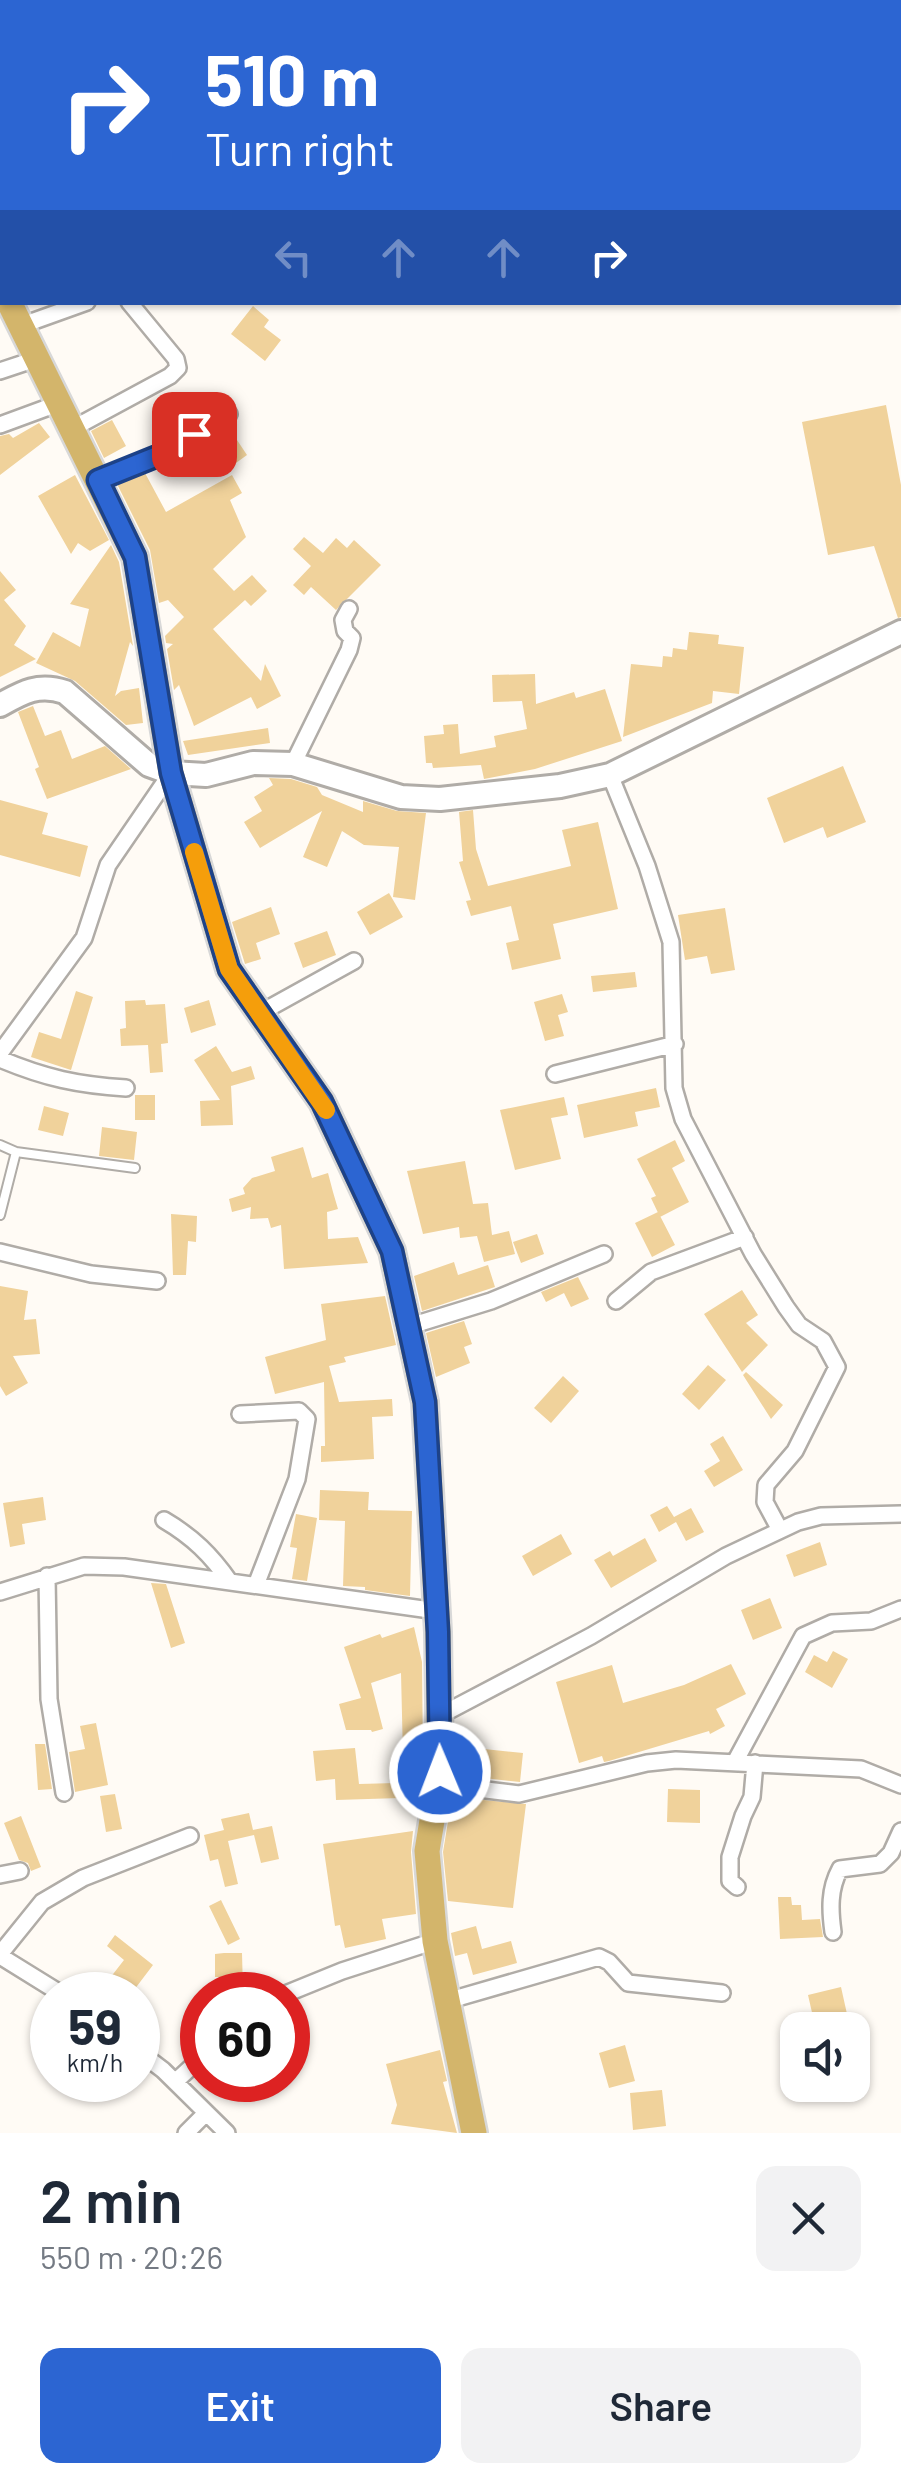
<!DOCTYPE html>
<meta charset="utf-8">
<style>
body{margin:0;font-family:Barlow,sans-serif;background:#f2f2f3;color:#1f2937;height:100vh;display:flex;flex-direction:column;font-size:38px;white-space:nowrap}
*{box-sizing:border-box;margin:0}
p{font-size:32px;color:#747a83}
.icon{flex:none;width:55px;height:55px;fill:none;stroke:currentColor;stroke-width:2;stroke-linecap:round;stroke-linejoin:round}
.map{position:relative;height:2133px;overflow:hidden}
.panel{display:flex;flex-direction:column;background:#fff;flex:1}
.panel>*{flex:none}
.guide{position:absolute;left:0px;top:0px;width:902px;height:305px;box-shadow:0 2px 8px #0004;background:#2c65d2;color:#fff;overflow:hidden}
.fabs{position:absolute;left:780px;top:2012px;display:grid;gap:20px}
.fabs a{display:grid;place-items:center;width:90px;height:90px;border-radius:20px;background:#fff;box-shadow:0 2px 8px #0004;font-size:50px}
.speed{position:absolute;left:30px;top:1972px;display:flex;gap:20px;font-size:50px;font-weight:700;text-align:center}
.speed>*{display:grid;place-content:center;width:130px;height:130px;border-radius:50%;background:#fff;box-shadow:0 2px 8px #0004;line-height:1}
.speed small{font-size:25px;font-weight:400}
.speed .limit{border:15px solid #d22;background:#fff;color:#111}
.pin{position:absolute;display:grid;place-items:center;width:85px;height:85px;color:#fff;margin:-42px;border-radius:20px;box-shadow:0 5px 15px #0006}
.me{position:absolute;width:110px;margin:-55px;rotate:359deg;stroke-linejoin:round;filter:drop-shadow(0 0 8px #0008)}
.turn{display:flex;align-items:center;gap:35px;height:210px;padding:0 40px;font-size:45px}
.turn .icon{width:130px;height:130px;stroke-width:2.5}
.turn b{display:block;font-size:70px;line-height:85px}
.lanes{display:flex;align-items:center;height:95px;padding:0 40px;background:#0003;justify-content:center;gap:50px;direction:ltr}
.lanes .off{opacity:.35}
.round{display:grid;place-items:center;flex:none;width:105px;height:105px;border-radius:20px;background:#f2f2f3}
.summary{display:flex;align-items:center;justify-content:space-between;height:170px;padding:0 40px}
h1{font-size:60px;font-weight:600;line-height:75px}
.action{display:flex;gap:20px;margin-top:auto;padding:20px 40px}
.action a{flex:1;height:115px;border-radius:20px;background:#2c65d2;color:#fff;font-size:40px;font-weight:600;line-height:115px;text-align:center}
.action a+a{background:#f2f2f3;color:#1f2937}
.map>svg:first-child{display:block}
</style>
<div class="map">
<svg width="901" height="2133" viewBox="0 0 901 2133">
<rect width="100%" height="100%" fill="#fffbf5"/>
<path fill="#f0d29b" d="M 253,306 L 269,320 L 264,327 L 281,340 L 265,361 L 231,334 Z
M 886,405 L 901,485 L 901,617 L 898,618 L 874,546 L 828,555 L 802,422 Z
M 112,420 L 126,446 L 104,458 L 91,431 Z
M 39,423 L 50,437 L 0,475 L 0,436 L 9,434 L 13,438 Z
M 233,434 L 247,455 L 229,468 L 215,447 Z
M 145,473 L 166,512 L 232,475 L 242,493 L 230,500 L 246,537 L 213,569 L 234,591 L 252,575 L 267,591 L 251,606 L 245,600 L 213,629 L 261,681 L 265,664 L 281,696 L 257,709 L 251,697 L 194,726 L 179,685 L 174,690 L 167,649 L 173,644 L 166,643 L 165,636 L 184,617 L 168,600 L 159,603 L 150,550 L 117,484 Z
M 75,475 L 109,540 L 90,551 L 78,543 L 71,554 L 38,496 Z
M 304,537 L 323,553 L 336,538 L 347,548 L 354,540 L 381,565 L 336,610 L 311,587 L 304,595 L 293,585 L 311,566 L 293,549 Z
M 111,545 L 119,562 L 133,646 L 130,642 L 115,696 L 121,691 L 139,688 L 143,723 L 126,725 L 75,681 L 36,663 L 53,632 L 80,647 L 89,609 L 70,604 Z
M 0,571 L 16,590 L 4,600 L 26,626 L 14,645 L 36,659 L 0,677 Z
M 689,632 L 719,635 L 718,644 L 744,647 L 739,694 L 713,691 L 712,703 L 623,737 L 631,664 L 662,667 L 663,656 L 672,657 L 673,648 L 687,650 Z
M 535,674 L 536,704 L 574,692 L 576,698 L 605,689 L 622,741 L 535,769 L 484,779 L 481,765 L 433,768 L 432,763 L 426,763 L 424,736 L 444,734 L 443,725 L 458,724 L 460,754 L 496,747 L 494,736 L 527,729 L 522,701 L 493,702 L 492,675 Z
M 33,706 L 45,736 L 61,730 L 72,759 L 105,746 L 131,769 L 47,799 L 35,769 L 39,767 L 18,712 Z
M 268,728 L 270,743 L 188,755 L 183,741 Z
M 843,766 L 866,822 L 827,838 L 823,827 L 784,843 L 767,798 Z
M 269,778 L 291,779 L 317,787 L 322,795 L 363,812 L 363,801 L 397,811 L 426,813 L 415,900 L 393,897 L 399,847 L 364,845 L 342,831 L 327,867 L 303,857 L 322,811 L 260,848 L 244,822 L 262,811 L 254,797 L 273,785 Z
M 0,800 L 48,813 L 42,834 L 88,846 L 80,877 L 0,855 Z
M 473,810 L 476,849 L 488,886 L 571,866 L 562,830 L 598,822 L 618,909 L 553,924 L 561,959 L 512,970 L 506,943 L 519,940 L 511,906 L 471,916 L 466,901 L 471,900 L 459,862 L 463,861 L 459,812 Z
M 389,893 L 403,917 L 370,935 L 357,912 Z
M 271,907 L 280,934 L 256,943 L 261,959 L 245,964 L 232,922 Z
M 725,908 L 735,970 L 711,974 L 707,956 L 685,960 L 678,915 Z
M 327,931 L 336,955 L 303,968 L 294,943 Z
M 635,972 L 637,987 L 593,992 L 591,976 Z
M 76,991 L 93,997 L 71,1070 L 31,1057 L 39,1032 L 61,1039 Z
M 562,994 L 568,1012 L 558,1015 L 564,1036 L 545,1041 L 534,1002 Z
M 145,1000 L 146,1005 L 165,1004 L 168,1043 L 161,1044 L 163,1072 L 150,1073 L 148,1045 L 121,1046 L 120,1029 L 126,1028 L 125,1001 Z
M 209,1000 L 216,1025 L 191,1033 L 184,1008 Z
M 216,1046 L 232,1072 L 251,1066 L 255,1079 L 231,1086 L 233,1125 L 201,1126 L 200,1101 L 220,1100 L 194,1060 Z
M 656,1088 L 660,1107 L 635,1112 L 638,1126 L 584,1138 L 577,1105 Z
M 135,1095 L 155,1095 L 155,1120 L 135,1120 Z
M 564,1097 L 568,1115 L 551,1118 L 561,1159 L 515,1170 L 500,1110 Z
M 44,1106 L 69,1113 L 63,1136 L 38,1130 Z
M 102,1127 L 137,1132 L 134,1160 L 99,1156 Z
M 675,1140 L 685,1161 L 672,1168 L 689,1202 L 660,1217 L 651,1198 L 656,1196 L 637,1159 Z
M 303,1147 L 312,1178 L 328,1173 L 333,1192 L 338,1209 L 327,1212 L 328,1239 L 358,1237 L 368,1263 L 284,1269 L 281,1225 L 271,1228 L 268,1218 L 250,1219 L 251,1207 L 232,1212 L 229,1199 L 245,1194 L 243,1188 L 252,1178 L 275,1171 L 271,1157 Z
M 465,1161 L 473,1204 L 488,1203 L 492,1235 L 509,1231 L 515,1254 L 484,1262 L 477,1236 L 460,1238 L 459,1227 L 423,1234 L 407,1171 Z
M 658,1212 L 675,1245 L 652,1257 L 635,1223 Z
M 171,1214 L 197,1216 L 196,1242 L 188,1241 L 186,1275 L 173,1275 Z
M 537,1234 L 544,1254 L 521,1263 L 513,1242 Z
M 454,1262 L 458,1275 L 488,1265 L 495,1287 L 422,1311 L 414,1276 Z
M 578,1277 L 589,1299 L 571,1307 L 564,1293 L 546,1302 L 541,1292 Z
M 0,1286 L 28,1291 L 24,1320 L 36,1319 L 40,1354 L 13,1356 L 28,1383 L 6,1396 L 0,1386 Z
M 742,1290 L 758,1315 L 746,1323 L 768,1345 L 742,1372 L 704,1314 Z
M 385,1296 L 396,1345 L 344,1357 L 346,1362 L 329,1366 L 339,1402 L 392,1399 L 393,1416 L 372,1417 L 374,1459 L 321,1462 L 321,1446 L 325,1446 L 324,1382 L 275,1394 L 265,1357 L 326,1340 L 321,1304 Z
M 464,1321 L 472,1344 L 464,1347 L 470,1363 L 436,1377 L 426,1333 Z
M 708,1365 L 726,1380 L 699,1410 L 682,1394 Z
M 746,1372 L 783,1405 L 771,1419 L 743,1375 Z
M 563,1376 L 579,1391 L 551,1423 L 534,1408 Z
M 723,1436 L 743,1470 L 714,1487 L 704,1471 L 720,1461 L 710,1444 Z
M 320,1490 L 369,1492 L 368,1510 L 412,1511 L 410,1596 L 365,1590 L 365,1587 L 343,1586 L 345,1521 L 319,1520 Z
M 43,1497 L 46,1520 L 22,1524 L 25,1544 L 10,1547 L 3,1503 Z
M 667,1506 L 674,1517 L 691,1508 L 704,1532 L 686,1541 L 676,1522 L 659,1532 L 650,1515 Z
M 296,1514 L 317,1518 L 307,1581 L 292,1579 L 297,1548 L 290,1547 Z
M 561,1534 L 572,1554 L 533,1576 L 522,1556 Z
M 645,1538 L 657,1561 L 611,1588 L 594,1560 L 610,1551 L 613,1556 Z
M 820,1542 L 827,1565 L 794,1577 L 786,1555 Z
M 151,1583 L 166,1584 L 185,1643 L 171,1648 Z
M 770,1598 L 782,1628 L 753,1640 L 741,1610 Z
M 414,1627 L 422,1662 L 423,1762 L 419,1762 L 419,1797 L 404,1798 L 401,1673 L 371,1683 L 383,1729 L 372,1732 L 371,1730 L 346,1730 L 339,1704 L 361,1698 L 344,1647 L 380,1634 L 382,1638 Z
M 833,1651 L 848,1659 L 832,1688 L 805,1672 L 814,1655 L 827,1662 Z
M 731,1664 L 746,1694 L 716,1709 L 725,1726 L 710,1734 L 709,1731 L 609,1761 L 604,1762 L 602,1756 L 579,1763 L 556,1682 L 612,1665 L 623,1703 L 684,1685 Z
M 96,1723 L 108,1785 L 75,1792 L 69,1752 L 85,1749 L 80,1726 Z
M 35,1744 L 45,1744 L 52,1789 L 38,1790 Z
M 456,1746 L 523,1753 L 520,1782 L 456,1775 Z
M 355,1748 L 359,1784 L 396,1783 L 400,1798 L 336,1800 L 335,1779 L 316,1781 L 313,1751 Z
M 668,1789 L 700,1790 L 700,1823 L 667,1822 Z
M 115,1794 L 122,1829 L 106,1832 L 100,1796 Z
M 452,1797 L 526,1804 L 513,1908 L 448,1901 L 443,1852 Z
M 249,1813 L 253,1830 L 272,1826 L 279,1859 L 261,1863 L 254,1835 L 228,1841 L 238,1884 L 225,1887 L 218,1859 L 210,1861 L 204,1835 L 224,1830 L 221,1819 Z
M 21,1816 L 41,1867 L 31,1871 L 28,1863 L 19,1860 L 4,1823 Z
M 413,1831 L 411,1852 L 416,1914 L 382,1919 L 386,1939 L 345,1948 L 340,1925 L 335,1926 L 323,1844 Z
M 778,1897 L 791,1897 L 792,1905 L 801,1905 L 802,1920 L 820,1919 L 823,1937 L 780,1939 Z
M 221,1900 L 240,1939 L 228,1945 L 209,1906 Z
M 476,1926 L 482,1949 L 511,1941 L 517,1963 L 473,1975 L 467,1953 L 455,1956 L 451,1933 Z
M 115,1935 L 153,1965 L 131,1994 L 110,1978 L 124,1960 L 107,1946 Z
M 224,1953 L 242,1953 L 243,1990 L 229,1991 L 229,1977 L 215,1977 L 215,1954 Z
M 841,1987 L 849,2023 L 816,2030 L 808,1995 Z
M 625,2045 L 635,2081 L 609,2088 L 599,2053 Z
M 440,2050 L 447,2081 L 443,2082 L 457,2133 L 391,2124 L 397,2105 L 386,2064 Z
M 662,2090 L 666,2126 L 633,2130 L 630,2093 Z"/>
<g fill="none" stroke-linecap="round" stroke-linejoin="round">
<g stroke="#b0aca7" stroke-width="12">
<path id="lane" d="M 0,1145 L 16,1152 L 135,1168
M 0,1215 L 16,1152"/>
</g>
<g stroke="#b0aca7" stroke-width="20">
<path id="street" d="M 165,2 L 166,0
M 900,133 L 901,131
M 0,168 L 2,167
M 900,201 L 901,202
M 20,326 L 87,302
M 0,371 L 36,359
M 0,425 L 57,404
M 70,430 L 170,376 L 178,368 L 176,359 L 129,302
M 98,480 L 160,455 L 229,414
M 293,764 L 349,650 L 352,638 L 345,631 L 343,620 L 349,609
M 610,775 L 647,866 L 671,942 L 674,1088 L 683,1119 L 753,1254 L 786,1307 L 799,1325 L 823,1341 L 837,1367 L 795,1451 L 766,1485 L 765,1502 L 780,1530
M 260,1013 L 354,961
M 0,1053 L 84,938 L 108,865 L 171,773
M 0,1059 C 45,1078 78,1085 126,1088
M 555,1074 L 675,1044
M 0,1252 L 91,1274 L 157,1281
M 616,1301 L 651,1272 L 745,1237
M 407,1327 L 491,1301 L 604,1254
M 240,1414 L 299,1411 L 307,1419 L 297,1479 L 256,1585
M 164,1520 C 193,1537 211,1555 230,1582
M 47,1576 L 49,1699 L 64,1793
M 0,1592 L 84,1566 L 124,1567 L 437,1611
M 439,1716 L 591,1636 L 726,1556 L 798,1522 L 821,1516 L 901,1514
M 735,1762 L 803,1636 L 832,1623 L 871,1621 L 901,1609
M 437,1784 L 519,1794 L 647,1763 L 676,1760 L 861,1769 L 901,1785
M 0,1875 L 20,1871
M 737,1887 L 730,1881 L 730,1857 L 743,1816 L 752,1797 L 755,1763
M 833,1932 C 830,1910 829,1889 840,1869 L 880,1864 L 891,1853 L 901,1831
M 0,1954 L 42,1902 L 83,1878 L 190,1836
M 0,1956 L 63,1995
M 283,1995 L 342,1971 L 435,1941
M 447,2001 L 599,1957 L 609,1962 L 628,1983 L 722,1993
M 138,2051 L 163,2070 L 227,2133
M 175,2082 L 202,2057
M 186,2133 L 206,2113"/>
</g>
<g stroke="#b0aca7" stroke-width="28">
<path id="secondary" d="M 0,705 C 23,692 39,683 65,692 L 149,765 L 171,773 L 206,775 L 253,763 L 293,764 L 401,797 L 440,799 L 560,786 L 610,775 L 901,632"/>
</g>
<g stroke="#d8d8d8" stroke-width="30">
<path id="primary" d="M 9,302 L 135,557 L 171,773 L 229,969 L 322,1102 L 392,1251 L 425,1402 L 438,1632 L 440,1772 L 427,1851 L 435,1941 L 474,2133"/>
</g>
<use href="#lane" stroke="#fff" stroke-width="8"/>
<use href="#street" stroke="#fff" stroke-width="15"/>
<use href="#secondary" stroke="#fff" stroke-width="22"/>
<use href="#primary" stroke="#d3b56b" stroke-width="25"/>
</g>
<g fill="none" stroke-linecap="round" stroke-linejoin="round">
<g stroke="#1d4288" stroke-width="25">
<path id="route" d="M 194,434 L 160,455 L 98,480 L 135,557 L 171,773 L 229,969 L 322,1102 L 392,1251 L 425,1402 L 438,1632 L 440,1772"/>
</g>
<use href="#route" stroke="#2c65d2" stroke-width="18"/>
<path stroke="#f59e0b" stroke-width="18" d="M 194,852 L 229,969 L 326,1110"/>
</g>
</svg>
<div class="fabs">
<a><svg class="icon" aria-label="sound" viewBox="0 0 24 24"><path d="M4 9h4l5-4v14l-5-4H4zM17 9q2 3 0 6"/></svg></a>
</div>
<div class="speed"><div>59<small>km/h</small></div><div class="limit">60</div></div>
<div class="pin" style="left:194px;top:434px;background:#d93025"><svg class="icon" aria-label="arrive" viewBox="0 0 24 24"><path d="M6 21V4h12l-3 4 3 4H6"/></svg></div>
<svg class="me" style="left:440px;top:1772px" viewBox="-20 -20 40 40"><circle r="17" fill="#2c65d2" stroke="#fff" stroke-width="3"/><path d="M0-11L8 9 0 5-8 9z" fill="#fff"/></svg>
<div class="guide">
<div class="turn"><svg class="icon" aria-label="right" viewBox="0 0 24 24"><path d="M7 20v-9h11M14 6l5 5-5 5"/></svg><div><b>510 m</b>Turn right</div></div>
<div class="lanes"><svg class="icon off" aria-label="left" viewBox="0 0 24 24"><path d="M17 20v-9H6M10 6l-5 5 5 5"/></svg><svg class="icon off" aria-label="ahead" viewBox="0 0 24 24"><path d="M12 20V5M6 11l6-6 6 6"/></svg><svg class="icon off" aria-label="ahead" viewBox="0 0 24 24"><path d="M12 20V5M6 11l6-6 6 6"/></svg><svg class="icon" aria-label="right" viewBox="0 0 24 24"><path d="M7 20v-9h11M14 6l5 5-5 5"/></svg></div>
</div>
</div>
<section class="panel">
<div class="summary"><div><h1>2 min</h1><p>550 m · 20:26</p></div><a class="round"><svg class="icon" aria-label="close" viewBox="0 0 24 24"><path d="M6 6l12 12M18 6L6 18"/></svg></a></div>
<div class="action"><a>Exit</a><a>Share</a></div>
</section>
